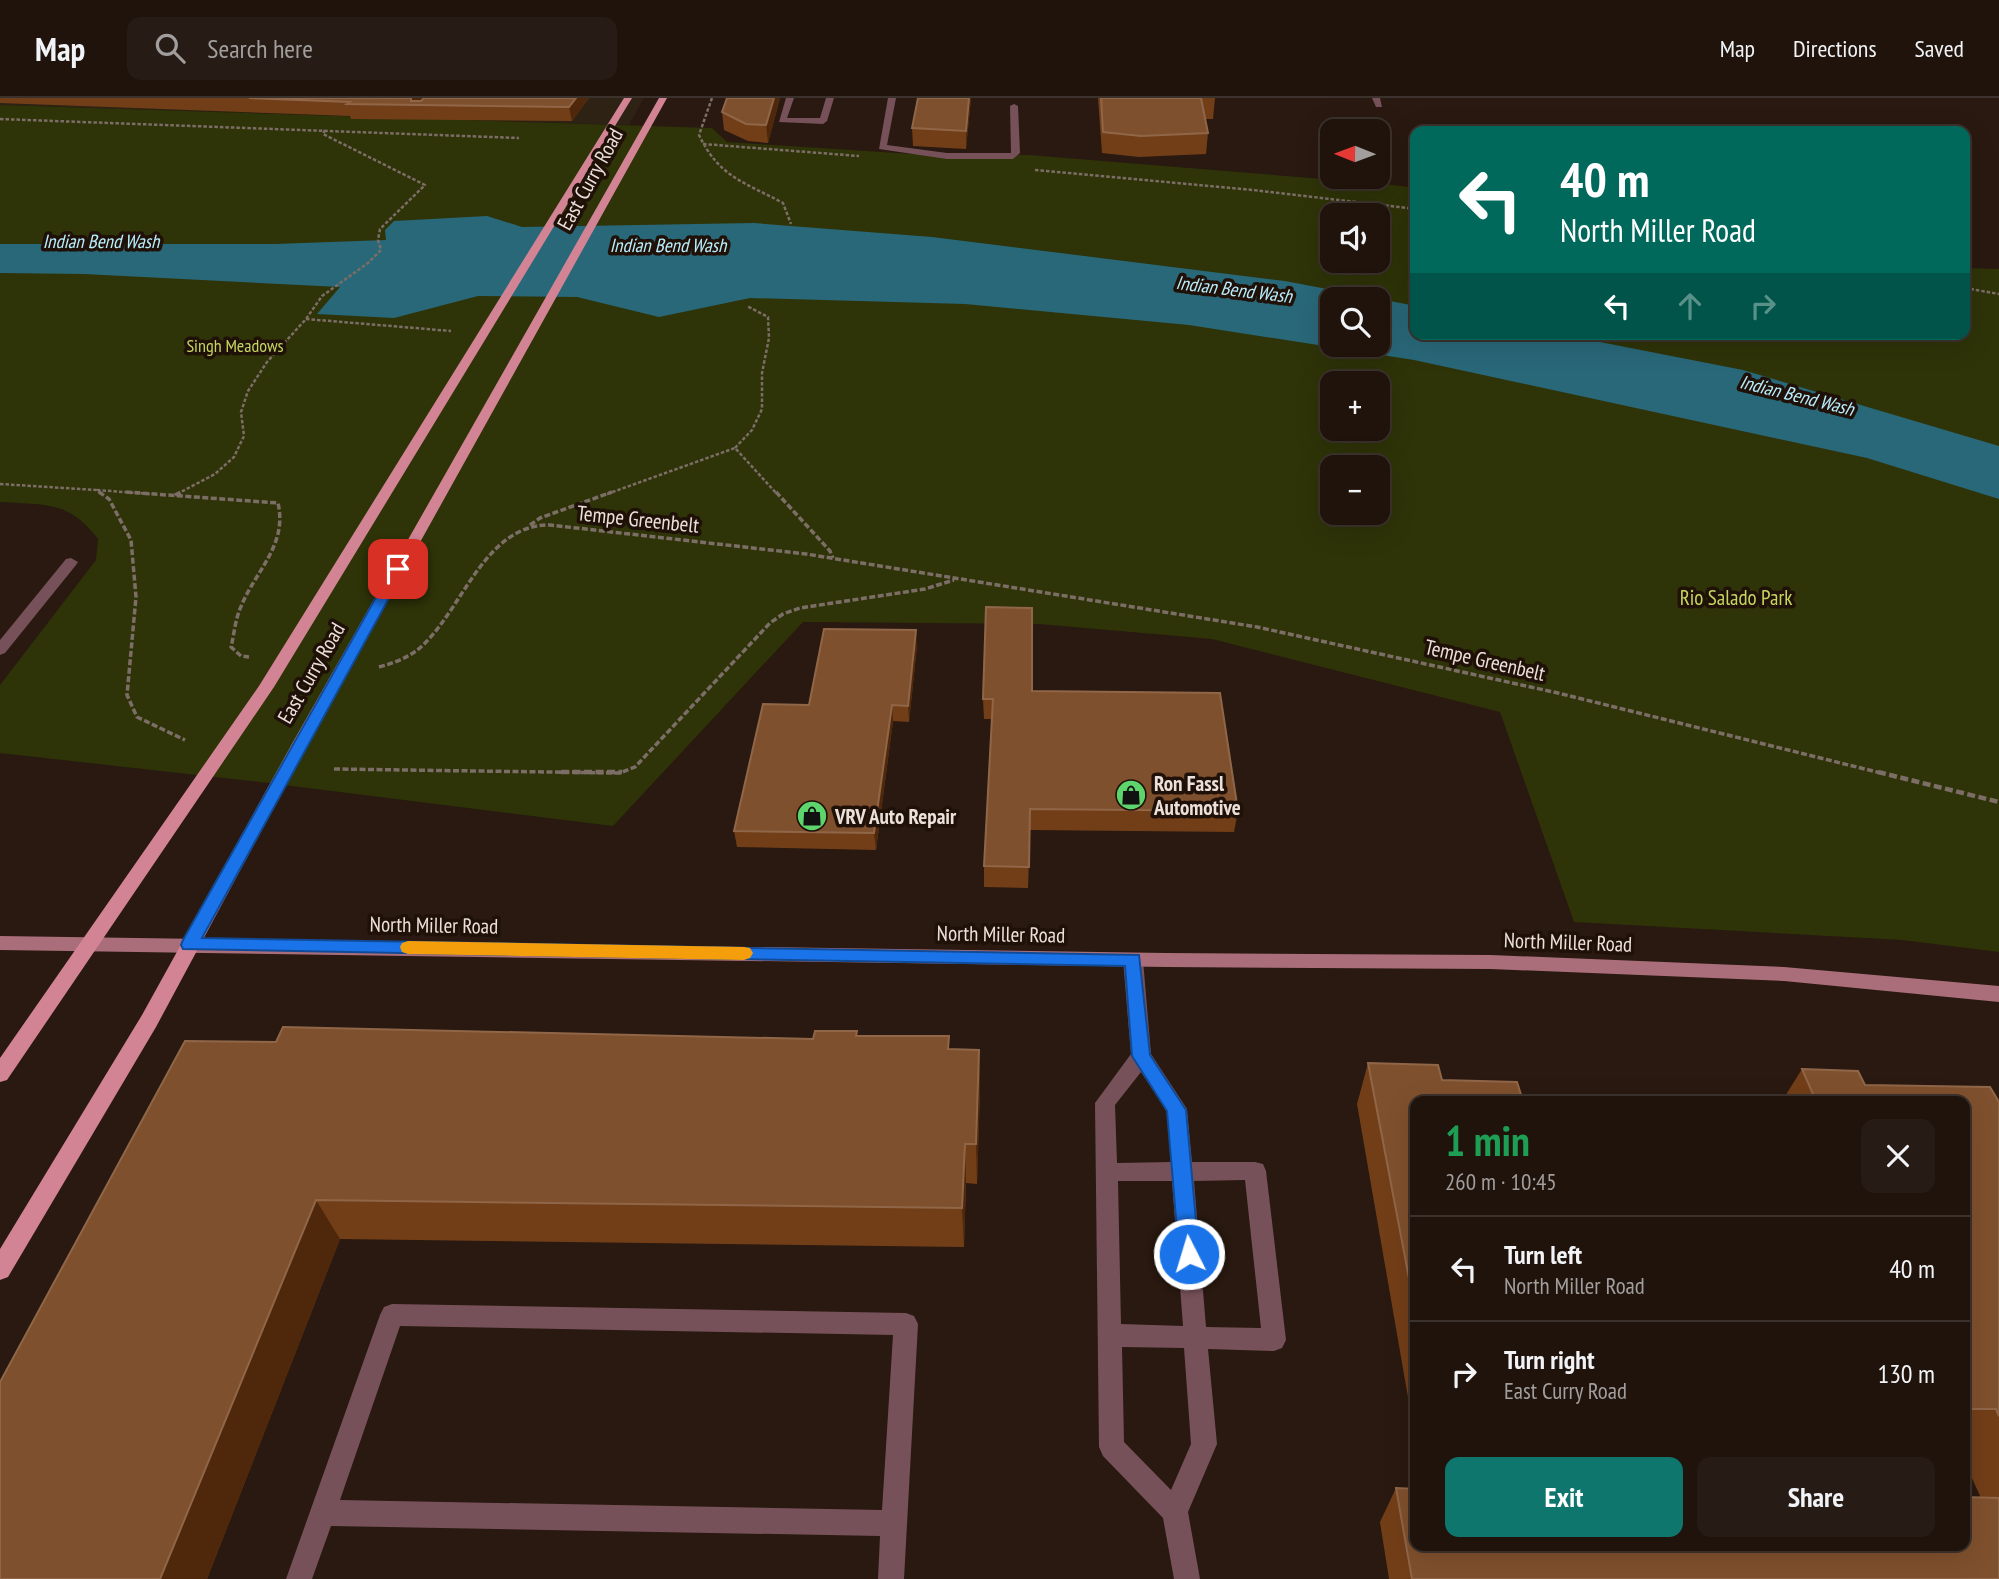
<!DOCTYPE html>
<meta charset="utf-8">
<style>
body{margin:0;font-family:"PT Sans Narrow",sans-serif;background:#271c15;color:#f1f3f6;height:100vh;display:flex;flex-direction:column;font-size:26px;white-space:nowrap}
*{box-sizing:border-box;margin:0}
p{font-size:23px;color:#a19e9d}
.icon{flex:none;width:38px;height:38px;fill:none;stroke:currentColor;stroke-width:2;stroke-linecap:round;stroke-linejoin:round}
.map{position:relative;flex:1;overflow:hidden}
.details{position:absolute;left:1410px;top:998px;width:560px;height:455px;display:flex;flex-direction:column;background:#1f130c;border-radius:14px;box-shadow:0 7px 28px #0002,0 0 0 2px #3c322d}
.details>*{flex:none}
.guide{position:absolute;left:1410px;top:28px;width:560px;height:214px;border-radius:14px;box-shadow:0 7px 28px #0002,0 0 0 2px #3c322d;background:#00695c;color:#fff;overflow:hidden}
.needle{width:46px;rotate:271deg}
.tools{position:absolute;left:1320px;top:21px;display:grid;gap:14px}
.tools a{display:grid;place-items:center;width:70px;height:70px;border-radius:14px;background:#1f130c;box-shadow:0 7px 28px #0002,0 0 0 2px #3c322d;font-size:35px}
.pin{position:absolute;display:grid;place-items:center;width:60px;height:60px;color:#fff;margin:-30px;border-radius:14px;box-shadow:0 4px 10px #0006}
.me{position:absolute;width:77px;margin:-38px;rotate:355deg;stroke-linejoin:round;filter:drop-shadow(0 0 5px #0008)}
.turn{display:flex;align-items:center;gap:24px;height:147px;padding:0 35px;font-size:32px}
.turn .icon{width:91px;height:91px;stroke-width:2.5}
.turn b{display:block;font-size:49px;line-height:60px}
.lanes{display:flex;align-items:center;height:66px;padding:0 35px;background:#0003;justify-content:center;gap:35px;direction:ltr}
.lanes .off{opacity:.35}
.round{display:grid;place-items:center;flex:none;width:74px;height:74px;border-radius:14px;background:#271c15}
.overview{display:flex;align-items:center;justify-content:space-between;height:119px;padding:0 35px}
h1{font-size:42px;font-weight:600;line-height:52px;color:#1e9e55}
.primary-button{display:flex;gap:14px;margin-top:auto;padding:14px 35px}
.primary-button a{flex:1;height:80px;border-radius:14px;background:#0f766e;color:#fff;font-size:28px;font-weight:600;line-height:80px;text-align:center}
.primary-button a+a{background:#271c15;color:#f1f3f6}
ul{padding:0;list-style:none}
li{display:flex;align-items:center;gap:21px;height:105px;padding:0 35px;border-top:2px solid #3c322d}
li div{flex:1}
li b{display:block;font-size:26px}
li em{font-style:normal}
header{display:flex;align-items:center;gap:42px;box-sizing:border-box;height:98px;padding:0 35px;background:#1f130c;border-bottom:2px solid #3c322d}
header strong{font-size:33px}
nav{display:flex;gap:38px;margin-inline-start:auto;font-size:24px}
.search{width:490px;height:63px;background:#271c15;display:flex;align-items:center;gap:18px;box-sizing:border-box;padding:0 24px;border-radius:14px;color:#a19e9d;font-size:26px}
.map>svg:first-child{display:block}
</style>
<header>
<strong>Map</strong>
<div class="search"><svg class="icon" aria-label="search" viewBox="0 0 24 24"><circle cx="10" cy="10" r="6"/><path d="M15 15l6 6"/></svg>Search here</div>
<nav><a>Map</a><a>Directions</a><a>Saved</a></nav>
</header>
<div class="map">
<svg width="1999" height="1481" viewBox="0 0 1999 1481">
<rect width="100%" height="100%" fill="#291910"/>
<path fill="#2e2214" d="M 0,0 L 644,0 L 629,27 L 0,7 Z"/>
<path fill="#2e3308" fill-rule="evenodd" d="M 0,7 L 712,30 L 727,44 L 912,56 L 1029,57 L 1385,86 L 1416,90 L 1416,236 L 1965,236 L 1965,170 L 1999,171 L 1999,854 L 1902,842 L 1574,824 L 1500,614 L 1212,541 L 1039,526 L 803,524 L 613,728 L 251,683 L 0,655 L 0,587 L 96,462 L 98,441 C 69,402 44,407 0,404 ZM 1332,117 L 1377,117 L 1377,163 L 1332,163 ZM 1332,201 L 1377,201 L 1377,247 L 1332,247 ZM 1332,285 L 1377,285 L 1377,331 L 1332,331 ZM 1332,369 L 1377,369 L 1377,415 L 1332,415 Z"/>
<path fill="#296879" fill-rule="evenodd" d="M 487,118 L 522,129 L 754,125 L 932,139 L 1285,183 L 1416,208 L 1416,236 L 1559,236 L 1743,272 L 1999,348 L 1999,401 L 1867,360 L 1414,262 L 1189,227 L 965,206 L 750,200 L 659,219 L 577,199 L 478,198 L 394,220 L 317,216 L 340,189 L 84,176 L 0,175 L 0,146 L 275,146 L 386,142 L 385,132 L 394,123 ZM 1332,201 L 1377,201 L 1377,247 L 1332,247 Z"/>
<g fill="none" stroke-linecap="round" stroke-linejoin="round">
<path stroke="#7c6e66" stroke-width="2.5" stroke-dasharray="3.5 2" stroke-linecap="butt" d="M 712,0 L 699,37 C 719,79 744,84 783,105 L 791,126
M 0,21 L 519,40
M 703,46 L 859,58
M 1035,72 L 1253,92 L 1416,111
M 1965,190 L 1999,196
M 306,221 L 451,233
M 735,350 L 752,332 L 762,311 L 762,275 L 769,240 L 768,219 L 747,208
M 0,386 L 96,392 L 102,396
M 97,392 L 150,396
M 177,396 L 215,376 L 234,359 L 244,338 L 241,314 L 248,293 L 267,264 L 306,221 L 322,198 L 368,165 L 381,152 L 378,142 L 380,131 L 425,87 L 323,36 L 325,32
M 607,396 L 735,350 L 777,396"/>
<path stroke="#7c6e66" stroke-width="3.5" stroke-dasharray="6 2.5" stroke-linecap="butt" d="M 99,394 L 109,401 L 131,442 L 136,499 L 127,597 L 137,619 L 185,642
M 126,394 L 278,405 C 288,448 254,474 240,511 C 235,523 234,537 231,549 L 241,558 L 249,559
M 776,394 L 830,453 L 833,460
M 175,397 L 181,394
M 530,427 L 540,420 L 612,394
M 379,569 C 397,564 413,558 426,544 C 464,506 487,426 550,427 L 806,456 L 1257,529 L 1558,595 L 1885,676
M 334,671 L 620,675 L 635,669 L 770,525 L 783,516 L 800,510 L 925,491 L 954,482"/>
<path stroke="#7c6e66" stroke-width="4.5" stroke-dasharray="8 3.5" stroke-linecap="butt" d="M 561,674 L 622,674
M 1878,674 L 1999,704"/>
<path fill="#775159" fill-rule="evenodd" d="M 786,0 L 794,0 L 787,20 L 820,20 L 826,0 L 834,0 L 827,23 L 823,26 L 779,24 Z
M 888,0 L 896,0 L 887,47 L 947,55 L 1011,55 L 1010,8 L 1014,6 L 1018,8 L 1020,55 L 1013,61 L 947,61 L 879,51 Z
M 1372,0 L 1380,0 L 1382,9 L 1376,9 Z
M 1133,855 L 1140,857 L 1143,862 L 1151,956 L 1187,1011 L 1192,1064 L 1255,1064 L 1263,1066 L 1266,1073 L 1286,1242 L 1282,1250 L 1274,1253 L 1208,1251 L 1217,1346 L 1188,1414 L 1200,1481 L 1174,1481 L 1163,1420 L 1103,1358 L 1099,1349 L 1095,1005 L 1131,956 L 1123,862 L 1126,857 ZM 1141,974 L 1167,1013 L 1171,1064 L 1117,1065 L 1115,1007 ZM 1245,1082 L 1261,1230 L 1206,1229 L 1194,1083 ZM 1118,1083 L 1172,1083 L 1183,1228 L 1121,1226 ZM 1122,1249 L 1184,1250 L 1191,1346 L 1171,1392 L 1124,1344 Z
M 392,1206 L 906,1215 L 914,1218 L 918,1226 L 904,1481 L 878,1481 L 880,1438 L 331,1428 L 312,1481 L 286,1481 L 380,1217 L 384,1209 ZM 400,1228 L 893,1237 L 882,1412 L 340,1402 Z"/>
<path fill="#775159" fill-rule="evenodd" d="M 71,460 L 78,464 L 76,467 L 5,555 L 0,557 L 0,542 L 66,461 Z"/>
<path fill="#aa6e7b" fill-rule="evenodd" d="M 0,838 L 1166,855 L 1491,857 L 1784,869 L 1999,888 L 1999,904 L 1784,883 L 1491,871 L 1166,869 L 0,852 Z"/>
<path fill="#d28495" fill-rule="evenodd" d="M 624,0 L 632,0 L 274,589 L 7,982 L 0,984 L 0,960 L 259,588 Z
M 659,0 L 667,0 L 309,644 L 156,929 L 8,1179 L 0,1182 L 0,1151 L 142,917 L 293,644 Z"/>
</g>
<path fill="#723e18" d="M 0,0 L 589,0 L 572,23 L 351,21 L 350,18 L 0,5 Z
M 780,0 L 768,45 L 748,43 L 724,32 L 722,14 Z
M 918,0 L 971,0 L 966,51 L 913,48 L 912,30 Z
M 1098,0 L 1215,0 L 1213,21 L 1205,21 L 1208,35 L 1206,56 L 1139,59 L 1102,55 Z
M 917,548 L 909,624 L 893,623 L 876,752 L 737,749 L 734,733 L 809,607 Z
M 1032,593 L 1238,713 L 1234,734 L 1030,732 L 1028,790 L 984,789 L 984,768 L 992,621 L 984,621 L 983,601 Z
M 857,933 L 857,938 L 949,951 L 979,952 L 980,992 L 977,1086 L 966,1085 L 964,1149 L 340,1141 L 207,1481 L 0,1481 L 276,944 L 813,941 Z
M 1368,965 L 1442,982 L 1416,1003 L 1416,1326 L 1412,1305 L 1409,1305 L 1357,1006 Z
M 1802,971 L 1865,987 L 1999,1004 L 1999,1481 L 1389,1481 L 1380,1424 L 1396,1390 L 1416,1447 L 1981,1400 L 1965,1365 L 1965,1003 L 1782,1003 Z"/>
<path fill="#4f280c" d="M 411,0 L 426,0 L 419,7 L 412,7 Z
M 576,0 L 589,0 L 572,23 L 569,9 Z
M 774,0 L 780,0 L 768,45 L 766,27 Z
M 969,0 L 971,0 L 966,51 L 966,33 Z
M 916,532 L 917,548 L 909,624 L 908,608 Z
M 892,607 L 893,623 L 876,752 L 874,735 Z
M 979,952 L 980,992 L 977,1086 L 976,1046 Z
M 965,1046 L 966,1085 L 964,1149 L 962,1110 Z
M 316,1102 L 340,1141 L 207,1481 L 160,1481 Z"/>
<path fill="#7f502d" stroke="#906648" stroke-width="2" d="M 249,0 L 411,0 L 411,3 L 421,3 L 424,0 L 576,0 L 569,9 L 347,6 L 350,4 Z
M 727,0 L 774,0 L 766,27 L 746,26 L 722,14 Z
M 918,0 L 969,0 L 966,33 L 912,30 Z
M 1101,0 L 1201,0 L 1208,35 L 1141,38 L 1103,34 Z
M 986,509 L 1032,510 L 1032,593 L 1220,595 L 1238,713 L 1030,711 L 1029,769 L 984,768 L 993,601 L 983,601 Z
M 824,531 L 916,532 L 908,608 L 892,607 L 874,735 L 734,733 L 763,606 L 809,607 Z
M 283,929 L 813,941 L 815,933 L 857,933 L 856,938 L 949,938 L 948,951 L 979,952 L 976,1046 L 965,1046 L 962,1110 L 316,1102 L 160,1481 L 0,1481 L 0,1284 L 185,943 L 276,944 Z
M 1368,965 L 1438,967 L 1442,982 L 1517,984 L 1523,1003 L 1416,1003 L 1416,1217 Z
M 1802,971 L 1858,973 L 1865,987 L 1990,989 L 1999,1004 L 1999,1318 L 1996,1311 L 1965,1311 L 1965,1003 L 1816,1003 Z
M 1396,1390 L 1416,1391 L 1416,1447 L 1965,1447 L 1965,1399 L 1999,1400 L 1999,1481 L 1412,1481 Z"/>
<path fill="#1a73e8" stroke="#114b97" stroke-width="2" d="M 398,467 L 405,471 L 202,840 L 1139,857 L 1150,957 L 1186,1012 L 1199,1156 L 1196,1163 L 1189,1166 L 1182,1163 L 1179,1156 L 1167,1013 L 1132,958 L 1125,868 L 183,851 L 181,847 L 183,842 L 392,471 Z"/>
<path fill="#f59e0b" d="M 408,843 L 744,849 L 750,850 L 753,855 L 750,860 L 744,862 L 408,856 L 402,854 L 400,849 L 402,845 Z"/>
<defs>
<g id="shop-disc" transform="scale(1.575)"><circle r="9.5" fill="#5dd56c" stroke="#1f1008"/><path d="M-5-2.5h2.3a2.7 3.5 0 0 1 5.4 0H5L5.5 6h-11ZM-1.5-2.5h3a1.5 2.3 0 0 0-3 0Z" fill="#111"/></g>
</defs>
<g fill-rule="evenodd">
<use href="#shop-disc" x="1131" y="697"/>
<use href="#shop-disc" x="812" y="718"/>
</g>
<g text-anchor="middle" dominant-baseline="central" stroke-width="7" stroke-linejoin="round" paint-order="stroke">
<g font-size="18" fill="#c5d65f" stroke="#1f1008">
<text x="235" y="247">Singh Meadows</text>
</g>
<g font-size="19" font-style="italic" fill="#b9eefe" stroke="#1f1008">
<text x="101" y="143">Indian Bend Wash</text>
<text x="668" y="147">Indian Bend Wash</text>
<text transform="translate(1234 191) rotate(7)">Indian Bend Wash</text>
<text transform="translate(1797 297) rotate(14)">Indian Bend Wash</text>
</g>
<g font-size="21" fill="#ebe0da" stroke="#1f1008">
<text transform="translate(590 81) rotate(-61)">East Curry Road</text>
<text transform="translate(638 421) rotate(6)">Tempe Greenbelt</text>
<text transform="translate(1485 562) rotate(13)">Tempe Greenbelt</text>
<text transform="translate(311 575) rotate(-60)">East Curry Road</text>
<text transform="translate(434 827) rotate(1)">North Miller Road</text>
<text transform="translate(1001 836) rotate(1)">North Miller Road</text>
<text transform="translate(1568 844) rotate(2)">North Miller Road</text>
</g>
<g font-size="21" fill="#c5d65f" stroke="#1f1008">
<text x="1736" y="499">Rio Salado Park</text>
</g>
<g font-size="21" font-weight="bold" fill="#ebe0da" stroke="#1f1008" text-anchor="start">
<text x="1154" y="685">Ron Fassl<tspan x="1154" dy="24">Automotive</tspan></text>
<text x="835" y="718">VRV Auto Repair</text>
</g>
</g>
</svg>
<div class="tools">
<a><svg class="needle" viewBox="-14 -14 28 28"><path d="M0-13l5 13h-10z" fill="#e53935"/><path d="M0 13l5-13h-10z" fill="#a19e9d"/></svg></a>
<a><svg class="icon" aria-label="sound" viewBox="0 0 24 24"><path d="M4 9h4l5-4v14l-5-4H4zM17 9q2 3 0 6"/></svg></a>
<a><svg class="icon" aria-label="search" viewBox="0 0 24 24"><circle cx="10" cy="10" r="6"/><path d="M15 15l6 6"/></svg></a>
<a>+</a>
<a>−</a>
</div>
<div class="pin" style="left:398px;top:471px;background:#d93025"><svg class="icon" aria-label="arrive" viewBox="0 0 24 24"><path d="M6 21V4h12l-3 4 3 4H6"/></svg></div>
<svg class="me" style="left:1189px;top:1156px" viewBox="-20 -20 40 40"><circle r="17" fill="#1a73e8" stroke="#fff" stroke-width="3"/><path d="M0-11L8 9 0 5-8 9z" fill="#fff"/></svg>
<div class="guide">
<div class="turn"><svg class="icon" aria-label="left" viewBox="0 0 24 24"><path d="M17 20v-9H6M10 6l-5 5 5 5"/></svg><div><b>40 m</b>North Miller Road</div></div>
<div class="lanes"><svg class="icon" aria-label="left" viewBox="0 0 24 24"><path d="M17 20v-9H6M10 6l-5 5 5 5"/></svg><svg class="icon off" aria-label="ahead" viewBox="0 0 24 24"><path d="M12 20V5M6 11l6-6 6 6"/></svg><svg class="icon off" aria-label="right" viewBox="0 0 24 24"><path d="M7 20v-9h11M14 6l5 5-5 5"/></svg></div>
</div>
<section class="details">
<div class="overview"><div><h1>1 min</h1><p>260 m · 10:45</p></div><a class="round"><svg class="icon" aria-label="close" viewBox="0 0 24 24"><path d="M6 6l12 12M18 6L6 18"/></svg></a></div>
<ul>
<li><svg class="icon" aria-label="left" viewBox="0 0 24 24"><path d="M17 20v-9H6M10 6l-5 5 5 5"/></svg><div><b>Turn left</b><p>North Miller Road</p></div><em>40 m</em></li>
<li><svg class="icon" aria-label="right" viewBox="0 0 24 24"><path d="M7 20v-9h11M14 6l5 5-5 5"/></svg><div><b>Turn right</b><p>East Curry Road</p></div><em>130 m</em></li>
</ul>
<div class="primary-button"><a>Exit</a><a>Share</a></div>
</section>
</div>
